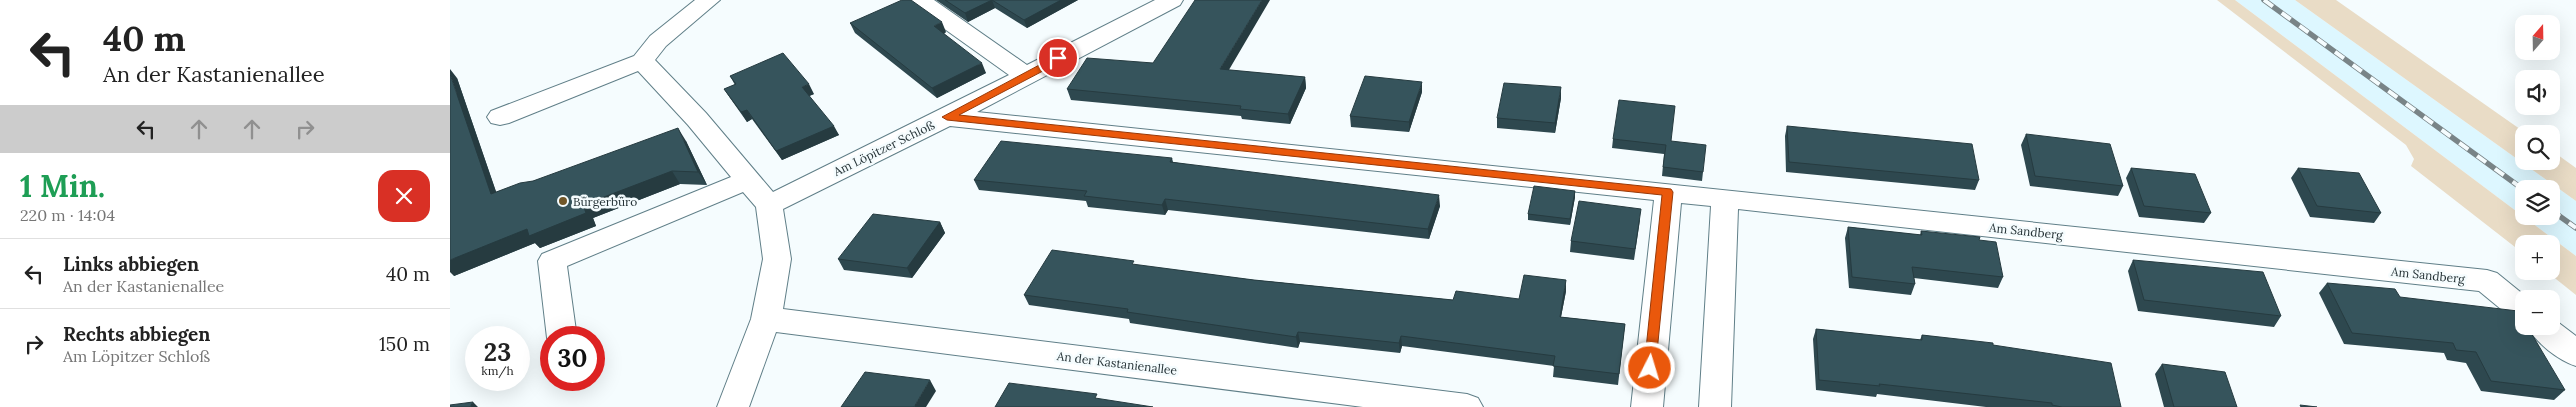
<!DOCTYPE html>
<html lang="de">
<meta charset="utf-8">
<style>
body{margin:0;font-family:Lora,serif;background:#f6f6f6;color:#222;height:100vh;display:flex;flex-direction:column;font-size:19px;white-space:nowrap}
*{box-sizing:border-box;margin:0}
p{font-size:16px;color:#767676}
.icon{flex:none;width:28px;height:28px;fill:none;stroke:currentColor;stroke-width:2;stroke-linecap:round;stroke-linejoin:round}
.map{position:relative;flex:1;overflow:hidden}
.panel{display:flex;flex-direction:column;background:#fff;width:450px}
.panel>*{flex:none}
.top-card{background:#fff;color:#222;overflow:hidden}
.needle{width:32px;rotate:20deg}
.fabs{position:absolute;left:2065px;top:15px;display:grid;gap:10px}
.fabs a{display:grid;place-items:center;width:45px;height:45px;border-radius:10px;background:#fff;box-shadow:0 5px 20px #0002;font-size:25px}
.speed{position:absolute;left:15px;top:326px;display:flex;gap:10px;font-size:25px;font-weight:700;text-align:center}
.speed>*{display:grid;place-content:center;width:65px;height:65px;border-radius:50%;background:#fff;box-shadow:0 5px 20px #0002;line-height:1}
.speed small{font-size:12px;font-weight:400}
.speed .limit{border:8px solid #d22;background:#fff;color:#111}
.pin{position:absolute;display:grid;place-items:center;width:42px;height:42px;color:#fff;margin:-21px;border:2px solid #fff;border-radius:50%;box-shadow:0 1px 5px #0007}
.me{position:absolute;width:55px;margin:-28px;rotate:5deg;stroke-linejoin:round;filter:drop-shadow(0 0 4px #0008)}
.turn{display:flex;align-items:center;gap:18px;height:105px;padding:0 20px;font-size:22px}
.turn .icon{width:65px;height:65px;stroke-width:2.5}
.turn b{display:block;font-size:35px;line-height:42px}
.lanes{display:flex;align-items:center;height:48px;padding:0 20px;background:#0003;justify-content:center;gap:25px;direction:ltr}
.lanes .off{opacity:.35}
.round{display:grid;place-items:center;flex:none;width:52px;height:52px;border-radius:15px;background:#f6f6f6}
.summary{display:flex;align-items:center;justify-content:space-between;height:85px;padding:0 20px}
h1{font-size:30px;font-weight:800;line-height:38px;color:#1e9e55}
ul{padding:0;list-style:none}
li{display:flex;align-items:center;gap:15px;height:70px;padding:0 20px;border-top:1px solid #e0e0e0}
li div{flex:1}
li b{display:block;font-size:19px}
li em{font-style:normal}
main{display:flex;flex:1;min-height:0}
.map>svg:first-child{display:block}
</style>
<main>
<section class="panel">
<div class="top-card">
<div class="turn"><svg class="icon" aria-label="left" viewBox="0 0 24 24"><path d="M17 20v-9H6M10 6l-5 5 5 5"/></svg><div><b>40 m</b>An der Kastanienallee</div></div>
<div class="lanes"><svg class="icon" aria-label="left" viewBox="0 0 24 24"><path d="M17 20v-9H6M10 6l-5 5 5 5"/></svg><svg class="icon off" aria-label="ahead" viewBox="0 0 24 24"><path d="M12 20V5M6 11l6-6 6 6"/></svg><svg class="icon off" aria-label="ahead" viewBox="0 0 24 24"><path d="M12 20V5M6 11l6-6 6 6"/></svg><svg class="icon off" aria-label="right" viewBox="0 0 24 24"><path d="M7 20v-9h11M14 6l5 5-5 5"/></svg></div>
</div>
<div class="summary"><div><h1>1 Min.</h1><p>220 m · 14:04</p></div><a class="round" style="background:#d93025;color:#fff"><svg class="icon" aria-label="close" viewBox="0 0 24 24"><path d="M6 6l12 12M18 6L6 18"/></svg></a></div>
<ul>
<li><svg class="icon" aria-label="left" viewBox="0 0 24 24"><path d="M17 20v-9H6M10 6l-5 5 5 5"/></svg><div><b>Links abbiegen</b><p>An der Kastanienallee</p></div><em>40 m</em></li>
<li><svg class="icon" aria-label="right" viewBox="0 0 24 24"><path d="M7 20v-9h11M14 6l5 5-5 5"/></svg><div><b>Rechts abbiegen</b><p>Am Löpitzer Schloß</p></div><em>150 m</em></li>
</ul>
</section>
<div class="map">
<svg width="2126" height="407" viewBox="0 0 2126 407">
<rect width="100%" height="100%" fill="#f5fcfe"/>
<path fill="#ddf7ff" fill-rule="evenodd" d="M 1785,0 L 1845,0 L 2126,201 L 2126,256 ZM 2074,189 L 2101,189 L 2101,216 L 2074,216 Z"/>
<path fill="#e9dcc6" d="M 1767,0 L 1785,0 L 2126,256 L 2126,295 L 2096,271 L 2101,271 L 2101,244 L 2074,244 L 2074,254 L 1961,166 L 1964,159 L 1956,145 Z
M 1845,0 L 1886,0 L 2077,134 L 2074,134 L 2074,161 L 2101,161 L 2101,150 L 2126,168 L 2126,201 Z"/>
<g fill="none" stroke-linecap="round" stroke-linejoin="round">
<g stroke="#607f88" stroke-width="2">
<path id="minor" d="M 245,0 L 270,0 L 216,46 L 205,60 L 256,113 L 323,192 L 559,75 L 461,5 L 458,0 L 484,0 L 577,65 L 705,0 L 733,0 L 730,5 L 527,112 L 2037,270 L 2047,273 L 2079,299 L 2074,299 L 2074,322 L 2063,319 L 2029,291 L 1288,209 L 1281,407 L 1249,407 L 1261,206 L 1231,203 L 1213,407 L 1181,407 L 1204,200 L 500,126 L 333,209 L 341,259 L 333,309 L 1017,394 L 1028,398 L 1033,407 L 913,407 L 326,332 L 299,407 L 267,407 L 301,319 L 313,259 L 306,207 L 293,192 L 117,266 L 127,338 L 101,338 L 101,346 L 97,338 L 88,261 L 92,254 L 281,177 L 238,125 L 188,71 L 59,123 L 50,125 L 41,123 L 37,117 L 41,111 L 184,56 L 200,36 Z
M 2101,317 L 2126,336 L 2126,366 C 2108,360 2086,343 2077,326 L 2101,326 Z"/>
</g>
<use href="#minor" fill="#fff" fill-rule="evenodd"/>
<g stroke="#798487" stroke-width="5.5">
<path id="rail" d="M 1814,0 L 2074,190
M 2101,210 L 2126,228"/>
</g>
<use href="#rail" stroke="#f5fcfe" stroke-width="4" stroke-dasharray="11" stroke-linecap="butt"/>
</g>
<path fill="#2e484f" d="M 486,0 L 628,0 L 577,28 L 545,8 L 518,22 Z
M 400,23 L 496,32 L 494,34 L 536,73 L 487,98 L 405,33 Z
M 778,70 L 855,77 L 856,88 L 840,124 L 792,119 L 791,116 L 621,100 L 617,89 Z
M 280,76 L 364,94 L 359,96 L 389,135 L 332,160 L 302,119 L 297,122 L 280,98 L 274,89 L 285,85 Z
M 7,78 L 46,192 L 83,181 L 236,141 L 257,185 L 230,184 L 143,218 L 146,226 L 90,248 L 85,243 L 4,276 Z
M 972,92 L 959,132 L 901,127 L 900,116 Z
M 1111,98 L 1105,133 L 1047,128 L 1047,118 Z
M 1337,126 L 1529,180 L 1525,190 L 1336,172 L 1335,136 Z
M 1576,134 L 1673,186 L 1668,196 L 1580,186 L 1571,145 Z
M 1163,139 L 1221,141 L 1253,172 L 1252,181 L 1212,176 L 1214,154 L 1162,148 Z
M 722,158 L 723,162 L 990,206 L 979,239 L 718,210 L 715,215 L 638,207 L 636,201 L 529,190 L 524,180 Z
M 1681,168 L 1761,213 L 1754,223 L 1689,217 L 1676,178 Z
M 1848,168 L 1931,213 L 1924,223 L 1860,217 L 1841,178 Z
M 1125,191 L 1125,197 L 1120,225 L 1078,220 L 1078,214 Z
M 1190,220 L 1184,260 L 1120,252 L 1121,241 Z
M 490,222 L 495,233 L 462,278 L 394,270 L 388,259 Z
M 1398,227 L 1470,235 L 1471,231 L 1529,240 L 1553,277 L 1548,288 L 1464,278 L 1465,284 L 1461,295 L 1399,288 L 1395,238 Z
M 1683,260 L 1831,316 L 1824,327 L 1688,311 L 1678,271 Z
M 685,265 L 804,280 L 1003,300 L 1069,299 L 1116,291 L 1111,317 L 1175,324 L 1168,385 L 1103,377 L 1104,366 L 952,346 L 950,353 L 850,342 L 848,348 L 680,323 L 679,319 L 579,305 L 574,295 Z
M 1877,283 L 1950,297 L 2115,390 L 2104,400 L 2031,391 L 2016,363 L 1997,360 L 1994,353 L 1894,344 L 1869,293 Z
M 1366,329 L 1470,340 L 1472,335 L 1543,345 L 1671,407 L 1536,407 L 1427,394 L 1426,397 L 1366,390 L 1363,339 Z
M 1712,364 L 1787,407 L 1714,407 L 1705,374 Z"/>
<path fill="#263b40" d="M 542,0 L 545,8 L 518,22 L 515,13 Z
M 611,0 L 628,0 L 577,28 L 574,20 Z
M 812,0 L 820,0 L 773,80 L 770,69 Z
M 492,22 L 496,32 L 488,36 L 484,26 Z
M 532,63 L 536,73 L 487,98 L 482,88 Z
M 0,69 L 7,78 L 51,206 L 41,194 L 0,74 Z
M 855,77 L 856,88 L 840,124 L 838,114 Z
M 972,82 L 972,92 L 959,132 L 959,122 Z
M 359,84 L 364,94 L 357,97 L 352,87 Z
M 1111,87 L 1111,98 L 1105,133 L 1105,123 Z
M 297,110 L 302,119 L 297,122 L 291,112 Z
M 384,126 L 389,135 L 332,160 L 326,151 Z
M 228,128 L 236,141 L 257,185 L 248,172 Z
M 222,171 L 230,184 L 143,218 L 146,226 L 90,248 L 85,243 L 4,276 L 0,272 L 0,260 L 77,229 L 133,205 Z
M 1125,191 L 1125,197 L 1120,225 L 1120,219 Z
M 989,195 L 990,206 L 979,239 L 978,229 Z
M 715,199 L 718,210 L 715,215 L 712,205 Z
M 490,222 L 495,233 L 462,278 L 457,268 Z
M 1116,280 L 1116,291 L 1109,327 L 1110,317 Z
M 848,332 L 850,342 L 848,348 L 846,337 Z
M 951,336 L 952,346 L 950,353 L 949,343 Z
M 480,380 L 486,391 L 476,407 L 464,407 Z
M 23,402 L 28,407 L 20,407 Z"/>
<path fill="#36545c" stroke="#263b40" d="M 452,0 L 461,0 L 492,22 L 484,26 L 532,63 L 482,88 L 400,23 Z
M 495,0 L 611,0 L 574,20 L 542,0 L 515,13 Z
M 745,0 L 812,0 L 770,69 L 855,77 L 838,114 L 790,109 L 791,106 L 617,89 L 637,58 L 703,63 Z
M 333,53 L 359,84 L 352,87 L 384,126 L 326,151 L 297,110 L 291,112 L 274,89 L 286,84 L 280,76 Z
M 0,74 L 41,194 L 70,183 L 83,181 L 228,128 L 248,172 L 222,171 L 133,205 L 136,213 L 79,236 L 77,229 L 0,260 Z
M 915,76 L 972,82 L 959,122 L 900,116 Z
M 1054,83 L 1111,87 L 1105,123 L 1047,118 Z
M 1169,100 L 1225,106 L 1221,141 L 1256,145 L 1253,172 L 1213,167 L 1216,145 L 1163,139 Z
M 1337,126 L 1522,144 L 1529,180 L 1339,162 Z
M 1576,134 L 1660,144 L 1673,186 L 1585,176 Z
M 551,141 L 722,158 L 720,162 L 989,195 L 978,229 L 715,199 L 712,205 L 634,196 L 637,191 L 524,180 Z
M 1681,168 L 1745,174 L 1761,213 L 1694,206 Z
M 1848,168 L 1909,173 L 1931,213 L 1867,206 Z
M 1084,186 L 1125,191 L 1120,219 L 1078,214 Z
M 1129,201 L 1191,209 L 1185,249 L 1121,241 Z
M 423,214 L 490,222 L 457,268 L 388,259 Z
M 1398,227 L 1472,235 L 1471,231 L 1530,237 L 1529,240 L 1546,242 L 1553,277 L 1462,267 L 1465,284 L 1402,277 Z
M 602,250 L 684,261 L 682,264 L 804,280 L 1003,300 L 1006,291 L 1069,299 L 1074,275 L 1116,280 L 1110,317 L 1175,324 L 1169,374 L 1103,366 L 1105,356 L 951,336 L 949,343 L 848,332 L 846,337 L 677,312 L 678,309 L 574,295 Z
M 1683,260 L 1813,272 L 1831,316 L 1694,300 Z
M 1877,283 L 1945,289 L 1950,297 L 2068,311 L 2074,321 L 2074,326 L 2077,326 L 2115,390 L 2041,381 L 2026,352 L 2006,350 L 2003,343 L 1902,333 Z
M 1366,329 L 1472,340 L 1472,335 L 1543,343 L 1543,345 L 1661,363 L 1671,407 L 1612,407 L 1602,405 L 1602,403 L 1429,384 L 1430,386 L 1369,380 Z
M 1712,364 L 1775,372 L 1787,407 L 1724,407 Z
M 415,372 L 480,380 L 464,407 L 391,407 Z
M 559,383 L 647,394 L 645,398 L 703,407 L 545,407 Z
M 23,402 L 20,407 L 0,407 L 0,405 Z
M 1850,405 L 1867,407 L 1851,407 Z"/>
<path fill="#ea580c" stroke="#983908" d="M 608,55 L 613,58 L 612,61 L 509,115 L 1221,189 L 1223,192 L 1205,372 L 1196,372 L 1194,368 L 1212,195 L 497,120 L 492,117 Z"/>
<circle fill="#715729" stroke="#f5fcfe" stroke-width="2" cx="113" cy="201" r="5"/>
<g text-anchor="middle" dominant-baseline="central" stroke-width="5" stroke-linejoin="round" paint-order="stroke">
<g font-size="12" fill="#263337" stroke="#f5fcfe">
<text transform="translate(434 148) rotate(-26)">Am Löpitzer Schloß</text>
<text transform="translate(1576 231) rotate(6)">Am Sandberg</text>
<text transform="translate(1978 275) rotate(6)">Am Sandberg</text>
<text transform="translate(667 363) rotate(7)">An der Kastanienallee</text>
</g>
<g font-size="12" fill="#263337" stroke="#f5fcfe" text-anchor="start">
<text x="123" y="201">Bürgerbüro</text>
</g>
</g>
</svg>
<div class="fabs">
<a><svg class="needle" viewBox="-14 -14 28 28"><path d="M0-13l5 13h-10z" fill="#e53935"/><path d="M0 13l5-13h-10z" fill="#767676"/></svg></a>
<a><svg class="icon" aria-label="sound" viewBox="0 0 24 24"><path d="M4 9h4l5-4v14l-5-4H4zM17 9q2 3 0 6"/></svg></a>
<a><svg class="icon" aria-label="search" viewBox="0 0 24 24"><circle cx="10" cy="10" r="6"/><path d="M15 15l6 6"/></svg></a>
<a><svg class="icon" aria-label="layers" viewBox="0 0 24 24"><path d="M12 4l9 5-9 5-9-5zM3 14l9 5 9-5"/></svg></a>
<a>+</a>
<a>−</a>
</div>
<div class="speed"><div>23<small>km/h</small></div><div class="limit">30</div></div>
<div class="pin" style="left:608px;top:58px;background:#d93025"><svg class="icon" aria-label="arrive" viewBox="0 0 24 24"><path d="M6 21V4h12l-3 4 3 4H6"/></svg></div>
<svg class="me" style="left:1200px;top:368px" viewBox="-20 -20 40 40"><circle r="17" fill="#ea580c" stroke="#fff" stroke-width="3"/><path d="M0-11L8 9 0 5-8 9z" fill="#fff"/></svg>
</div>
</main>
